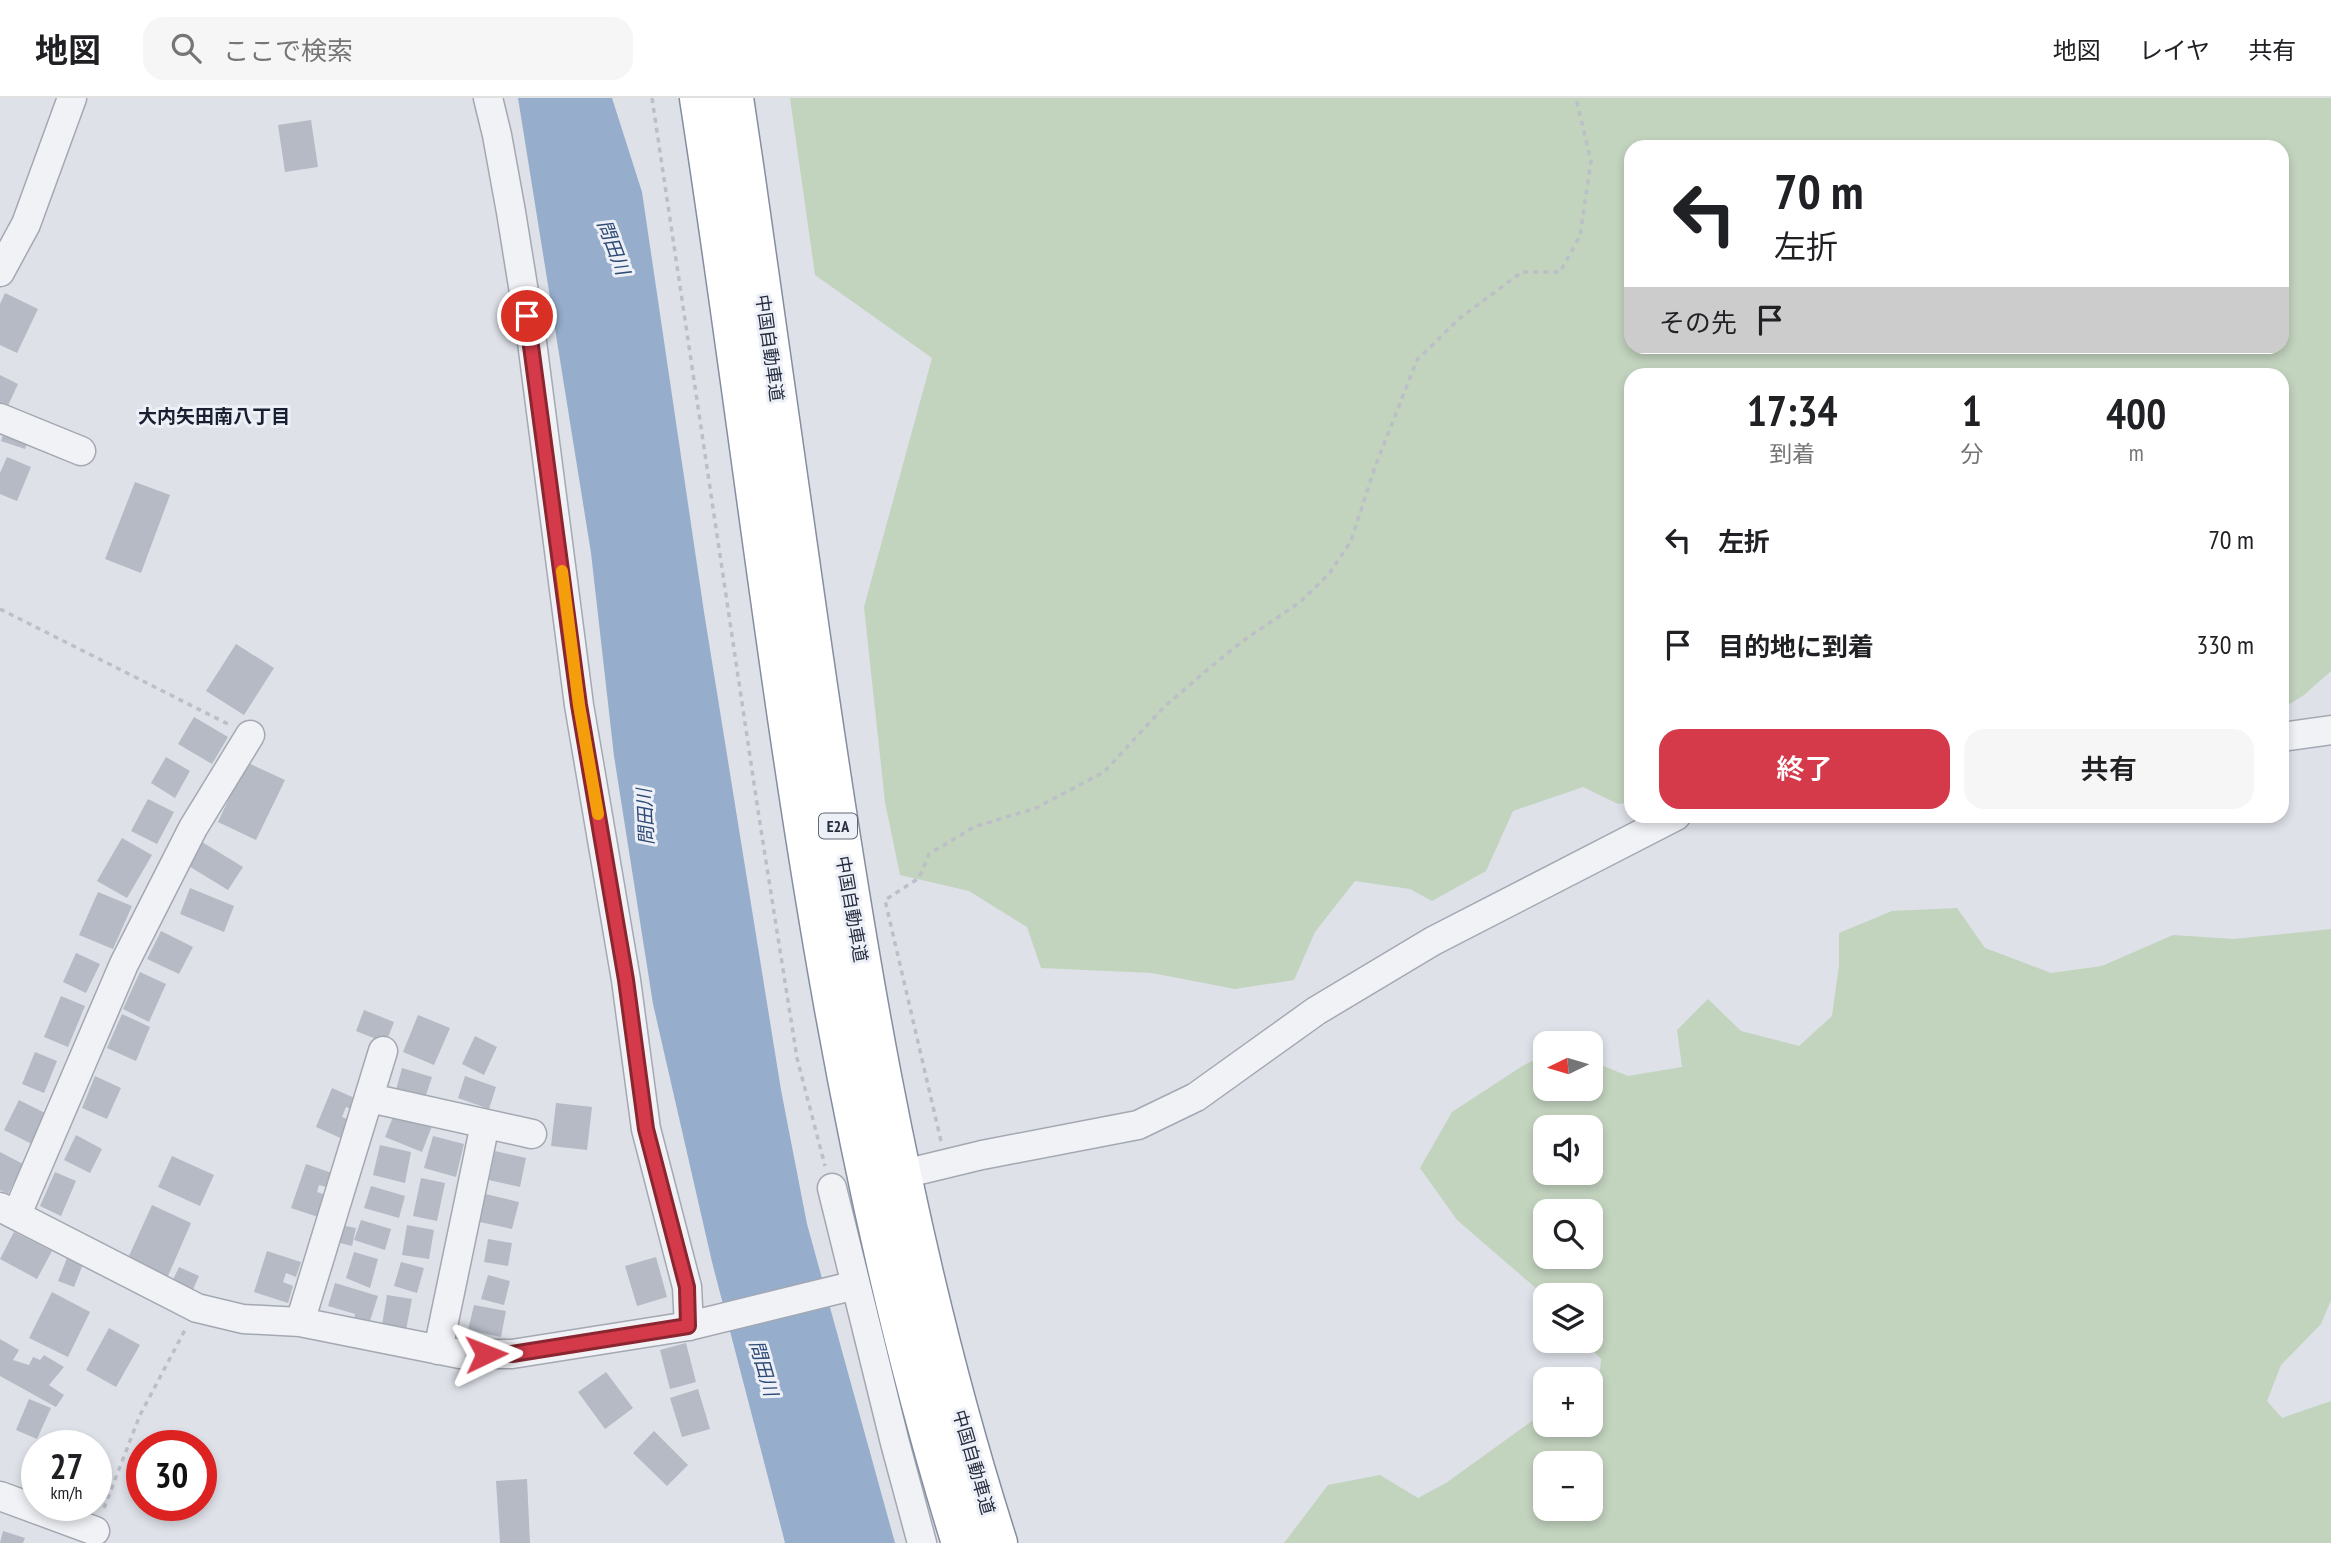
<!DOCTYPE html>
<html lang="ja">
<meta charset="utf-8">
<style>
body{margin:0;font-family:"PT Sans Narrow","Noto Sans JP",sans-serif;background:#f6f6f6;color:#202124;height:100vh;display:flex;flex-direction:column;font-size:26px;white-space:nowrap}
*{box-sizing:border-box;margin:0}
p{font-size:23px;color:#757577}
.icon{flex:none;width:38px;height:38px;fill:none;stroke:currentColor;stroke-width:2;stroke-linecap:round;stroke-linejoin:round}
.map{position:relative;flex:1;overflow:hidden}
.sheet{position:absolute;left:1624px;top:270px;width:665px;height:455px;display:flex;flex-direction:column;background:#fff;border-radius:21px;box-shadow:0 4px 10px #0003}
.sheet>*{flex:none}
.guide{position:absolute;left:1624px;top:42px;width:665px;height:214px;border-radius:21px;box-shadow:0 4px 10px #0003;background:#fff;color:#202124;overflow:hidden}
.needle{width:46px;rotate:265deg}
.fabs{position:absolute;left:1533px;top:933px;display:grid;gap:14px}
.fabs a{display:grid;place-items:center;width:70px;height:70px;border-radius:14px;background:#fff;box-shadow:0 4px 10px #0003;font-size:35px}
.speed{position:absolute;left:21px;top:1332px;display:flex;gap:14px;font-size:35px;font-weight:700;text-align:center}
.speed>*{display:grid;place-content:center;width:91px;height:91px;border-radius:50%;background:#fff;box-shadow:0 4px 10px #0003;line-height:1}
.speed small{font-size:18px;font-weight:400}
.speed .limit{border:10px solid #d22;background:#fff;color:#111}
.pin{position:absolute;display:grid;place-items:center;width:60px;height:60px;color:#fff;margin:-30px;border:4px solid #fff;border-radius:50%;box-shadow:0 2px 7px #0007}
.me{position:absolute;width:77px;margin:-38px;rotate:88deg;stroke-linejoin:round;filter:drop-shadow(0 0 5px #0008)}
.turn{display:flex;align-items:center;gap:24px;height:147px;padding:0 35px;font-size:32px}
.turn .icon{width:91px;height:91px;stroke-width:2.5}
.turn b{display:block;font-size:49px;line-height:60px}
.then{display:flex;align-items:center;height:66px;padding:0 35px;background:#0003;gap:14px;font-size:26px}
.eta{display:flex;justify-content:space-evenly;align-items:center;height:119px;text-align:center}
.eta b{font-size:42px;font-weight:600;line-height:49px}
.button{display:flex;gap:14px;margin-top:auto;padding:14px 35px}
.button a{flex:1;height:80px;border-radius:21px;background:#d53a4a;color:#fff;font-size:28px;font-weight:600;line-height:80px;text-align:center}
.button a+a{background:#f6f6f6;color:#202124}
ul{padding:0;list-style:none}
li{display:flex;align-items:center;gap:21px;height:105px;padding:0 35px}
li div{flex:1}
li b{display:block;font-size:26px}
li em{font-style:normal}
header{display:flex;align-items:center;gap:42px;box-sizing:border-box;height:98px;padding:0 35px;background:#fff;border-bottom:2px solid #e0e0e0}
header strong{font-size:33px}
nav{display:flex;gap:38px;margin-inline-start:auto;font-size:24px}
.search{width:490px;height:63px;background:#f6f6f6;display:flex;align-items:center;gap:18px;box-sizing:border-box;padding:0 24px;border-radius:21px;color:#757577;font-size:26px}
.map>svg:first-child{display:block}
</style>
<header>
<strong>地図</strong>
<div class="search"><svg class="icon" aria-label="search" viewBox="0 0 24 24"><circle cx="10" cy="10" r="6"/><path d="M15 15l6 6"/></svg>ここで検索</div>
<nav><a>地図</a><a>レイヤ</a><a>共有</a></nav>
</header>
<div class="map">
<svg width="2331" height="1445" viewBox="0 0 2331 1445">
<rect width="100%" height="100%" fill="#dee1e8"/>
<path fill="#c2d3be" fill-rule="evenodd" d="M 790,0 L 2331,0 L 2331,573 L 2304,597 L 2282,611 L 2282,276 L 1631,276 L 1631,704 L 1618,706 L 1583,689 L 1513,713 L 1486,773 L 1432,803 L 1410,791 L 1355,783 L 1315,834 L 1294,882 L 1235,891 L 1152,875 L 1041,870 L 1027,829 L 969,793 L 900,777 L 885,704 L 864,509 L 932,260 L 815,177 ZM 1631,49 L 2282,49 L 2282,248 L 1631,248 Z
M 1957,810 L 1985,850 L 2051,875 L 2102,868 L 2173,837 L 2234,841 L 2331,831 L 2331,1202 L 2321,1226 L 2281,1267 L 2267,1303 L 2282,1320 L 2331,1303 L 2331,1445 L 1284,1445 L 1328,1387 L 1380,1377 L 1418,1400 L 1446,1385 L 1532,1323 L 1545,1318 L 1545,1326 L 1591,1326 L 1591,1302 L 1598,1299 L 1601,1261 L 1584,1243 L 1591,1242 L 1591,1197 L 1545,1198 L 1457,1122 L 1420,1070 L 1452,1014 L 1524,967 L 1545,957 L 1545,990 L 1591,990 L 1591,963 L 1628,978 L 1682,969 L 1677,932 L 1708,901 L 1741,933 L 1799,948 L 1832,918 L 1839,868 L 1839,835 L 1892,813 ZM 1545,1029 L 1591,1029 L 1591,1074 L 1545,1074 ZM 1545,1113 L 1591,1113 L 1591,1158 L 1545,1158 ZM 1545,1365 L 1591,1365 L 1591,1410 L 1545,1410 Z"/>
<path fill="#96adcb" d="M 518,0 L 612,0 L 642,94 L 704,514 L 781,992 L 807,1126 L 895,1445 L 785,1445 L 782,1433 L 712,1164 L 653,906 L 614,658 L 591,455 Z"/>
<path fill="#b5bac5" d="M 311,22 L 318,69 L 285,74 L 278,27 Z
M 5,195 L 38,211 L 17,255 L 0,247 L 0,206 Z
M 0,277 L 18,286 L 5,314 L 0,312 Z
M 5,331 L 29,339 L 25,351 L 1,343 Z
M 7,359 L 31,369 L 17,403 L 0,396 L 0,375 Z
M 135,384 L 170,397 L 141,475 L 105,461 Z
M 236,546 L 274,570 L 244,617 L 206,593 Z
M 194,619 L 228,639 L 212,666 L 178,646 Z
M 166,659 L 190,673 L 175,700 L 151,685 Z
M 246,664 L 285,682 L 256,742 L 218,724 Z
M 148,701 L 174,714 L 157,746 L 131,733 Z
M 122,740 L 152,757 L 127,800 L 97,783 Z
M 202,744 L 243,769 L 228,792 L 187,767 Z
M 190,790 L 234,808 L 224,834 L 180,816 Z
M 98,794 L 132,808 L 113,851 L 79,837 Z
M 161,833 L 193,849 L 179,876 L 147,861 Z
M 76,855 L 100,866 L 86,895 L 63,884 Z
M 140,874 L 166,886 L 149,924 L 123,911 Z
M 61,898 L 85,908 L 68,949 L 44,939 Z
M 364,912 L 394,924 L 386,945 L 356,933 Z
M 122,916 L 150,929 L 136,963 L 107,950 Z
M 418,917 L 450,930 L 434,967 L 403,954 Z
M 475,938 L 497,949 L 484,977 L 462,966 Z
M 35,954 L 57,963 L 44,995 L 22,986 Z
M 402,970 L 432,979 L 425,1000 L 396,992 Z
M 95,978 L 121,990 L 107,1021 L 82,1010 Z
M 465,978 L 496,989 L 489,1011 L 458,1000 Z
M 332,990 L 359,1002 L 355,1013 L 346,1009 L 342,1019 L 353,1023 L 345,1042 L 316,1029 Z
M 19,1002 L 49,1017 L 34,1047 L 4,1032 Z
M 556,1005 L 592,1009 L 587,1052 L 551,1048 Z
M 395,1014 L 432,1028 L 422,1054 L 385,1039 Z
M 76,1037 L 102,1051 L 90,1075 L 64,1062 Z
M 433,1038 L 464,1046 L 456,1079 L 424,1070 Z
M 380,1047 L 411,1054 L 405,1085 L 373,1077 Z
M 495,1053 L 526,1060 L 520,1089 L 489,1082 Z
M 0,1054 L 23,1066 L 8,1096 L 0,1092 Z
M 172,1058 L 214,1077 L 200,1108 L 158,1089 Z
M 306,1066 L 335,1076 L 330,1090 L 319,1087 L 317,1094 L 329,1098 L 321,1120 L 291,1110 Z
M 55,1074 L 76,1083 L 61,1118 L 40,1108 Z
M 421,1080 L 445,1085 L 437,1123 L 413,1118 Z
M 371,1088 L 405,1098 L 399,1120 L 364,1110 Z
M 481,1095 L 519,1104 L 512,1131 L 475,1123 Z
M 152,1107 L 191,1125 L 168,1178 L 128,1160 Z
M 361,1122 L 391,1131 L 385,1152 L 354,1142 Z
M 340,1127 L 356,1130 L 352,1148 L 336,1144 Z
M 407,1127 L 434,1132 L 429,1161 L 402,1157 Z
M 14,1134 L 52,1153 L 37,1181 L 0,1161 Z
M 488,1141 L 512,1145 L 508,1168 L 484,1164 Z
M 267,1153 L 301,1164 L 296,1179 L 286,1175 L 283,1184 L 293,1188 L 288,1205 L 254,1194 Z
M 354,1154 L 378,1161 L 370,1190 L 346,1180 Z
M 69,1155 L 85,1161 L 74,1189 L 58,1183 Z
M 656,1159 L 667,1199 L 637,1208 L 625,1168 Z
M 401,1164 L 424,1170 L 417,1195 L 394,1188 Z
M 179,1169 L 199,1178 L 190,1198 L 170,1188 Z
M 488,1177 L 510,1183 L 504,1207 L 481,1201 Z
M 335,1185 L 378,1198 L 369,1226 L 354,1221 L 355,1216 L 328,1208 Z
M 52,1194 L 90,1214 L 68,1259 L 29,1240 Z
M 387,1197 L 412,1201 L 406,1232 L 382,1227 Z
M 474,1207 L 506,1213 L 501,1239 L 468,1232 Z
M 109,1230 L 140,1247 L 116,1289 L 86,1272 Z
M 0,1241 L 19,1252 L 13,1262 L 29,1267 L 33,1259 L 40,1262 L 44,1257 L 64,1269 L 49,1287 L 64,1297 L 56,1309 L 0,1278 Z
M 686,1245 L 696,1284 L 670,1291 L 660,1252 Z
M 606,1274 L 633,1310 L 605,1331 L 578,1294 Z
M 698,1291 L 710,1331 L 682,1339 L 670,1300 Z
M 29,1301 L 51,1310 L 37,1341 L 16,1332 Z
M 654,1333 L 688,1367 L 667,1388 L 633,1355 Z
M 527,1381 L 530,1445 L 500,1445 L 496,1383 Z
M 3,1433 L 25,1440 L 23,1445 L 0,1445 Z"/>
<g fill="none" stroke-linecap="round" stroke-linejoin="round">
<g stroke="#a3a8b2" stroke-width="31">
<path id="minor" d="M 488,0 L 497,37 L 511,114 L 532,244 L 579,607 L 626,882 L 646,1031 L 687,1189 L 689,1228
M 0,174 L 26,126 L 72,0
M 0,320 L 81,353
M 2282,639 L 2331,632
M 370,1000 L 532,1036
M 920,1072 L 982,1057 L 1138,1027 L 1196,999 L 1316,913 L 1433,843 L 1676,718
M 0,1109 L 197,1210 L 243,1221 L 300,1224 L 460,1256 L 512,1256 L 689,1228 L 856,1187 L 832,1090
M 17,1116 L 124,866 L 193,730 L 250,637
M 856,1187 L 895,1345 L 922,1445
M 300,1224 L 383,953
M 438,1252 L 485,1026
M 0,1398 L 95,1433"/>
</g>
<g stroke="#848ea0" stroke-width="41">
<path id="highway" d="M 699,0 C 774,483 815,976 961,1445
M 734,0 C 759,168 783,336 806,505 C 851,822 900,1139 998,1445"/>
</g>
<path stroke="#bcbfc7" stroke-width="3.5" stroke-dasharray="5 5" stroke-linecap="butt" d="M 652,0 L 759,719 L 797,960 L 825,1068
M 0,511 L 230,627
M 941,1043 L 885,802 L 919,780 L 929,756 L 974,729 L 1036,710 L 1104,674 L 1164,609 L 1213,567 L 1244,542 L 1299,505 L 1329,476 L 1351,443 L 1375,369 L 1417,262 L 1460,220 L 1522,174 L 1560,174 L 1580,138 L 1591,63 L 1576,0
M 104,1410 L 140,1317 L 186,1230"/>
<use href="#minor" stroke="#f1f2f6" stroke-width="28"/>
<use href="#highway" stroke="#fff" stroke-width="38"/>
</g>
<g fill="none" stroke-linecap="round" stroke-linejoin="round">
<g stroke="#8a2630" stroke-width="18">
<path id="route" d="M 486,1256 L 512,1256 L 688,1228 L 687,1189 L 646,1031 L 626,882 L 579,607 L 527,218"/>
</g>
<use href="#route" stroke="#d53a4a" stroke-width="12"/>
<path stroke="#f59e0b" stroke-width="12" d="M 562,473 L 579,607 L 598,716"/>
</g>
<g text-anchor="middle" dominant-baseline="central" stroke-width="6" stroke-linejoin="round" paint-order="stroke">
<rect fill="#edf0f6" stroke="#626877" stroke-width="2" x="819" y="715.5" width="38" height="25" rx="5"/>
<g font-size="16" font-weight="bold" fill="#262e40">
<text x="838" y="728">E2A</text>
</g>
<g font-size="18" fill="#262e40" stroke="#edf0f6">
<text transform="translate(770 250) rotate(82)">中国自動車道</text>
<text transform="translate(852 811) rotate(80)">中国自動車道</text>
<text transform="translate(974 1364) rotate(74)">中国自動車道</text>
</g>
<g font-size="19" font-style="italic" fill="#2e4b76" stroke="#edf0f6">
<text transform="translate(614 149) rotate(69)">問田川</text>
<text transform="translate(645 719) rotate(-93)">問田川</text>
<text transform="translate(764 1270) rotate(74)">問田川</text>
</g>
<g font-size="19" font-weight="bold" fill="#181f30" stroke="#edf0f6">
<text x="214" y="318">大内矢田南八丁目</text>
</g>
</g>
</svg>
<div class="fabs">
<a><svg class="needle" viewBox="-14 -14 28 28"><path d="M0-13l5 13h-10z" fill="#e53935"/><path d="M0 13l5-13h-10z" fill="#757577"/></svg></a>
<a><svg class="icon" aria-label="sound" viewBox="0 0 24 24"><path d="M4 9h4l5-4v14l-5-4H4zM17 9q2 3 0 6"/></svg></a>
<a><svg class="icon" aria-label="search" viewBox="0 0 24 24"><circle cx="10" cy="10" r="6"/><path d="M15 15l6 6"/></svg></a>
<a><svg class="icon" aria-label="layers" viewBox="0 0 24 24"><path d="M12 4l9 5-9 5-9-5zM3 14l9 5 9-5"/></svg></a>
<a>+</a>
<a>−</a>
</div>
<div class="speed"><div>27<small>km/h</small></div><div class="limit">30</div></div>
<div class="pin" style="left:527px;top:218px;background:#d93025"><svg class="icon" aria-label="arrive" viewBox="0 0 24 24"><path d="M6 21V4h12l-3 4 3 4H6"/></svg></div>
<svg class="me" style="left:486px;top:1256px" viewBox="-20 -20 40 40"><path d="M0-17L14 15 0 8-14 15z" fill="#d53a4a" stroke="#fff" stroke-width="4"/></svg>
<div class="guide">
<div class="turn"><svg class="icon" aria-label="left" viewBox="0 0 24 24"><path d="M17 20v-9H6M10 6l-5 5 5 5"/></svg><div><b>70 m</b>左折</div></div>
<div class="then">その先<svg class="icon" aria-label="arrive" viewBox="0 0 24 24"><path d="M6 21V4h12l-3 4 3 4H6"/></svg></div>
</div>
<section class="sheet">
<div class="eta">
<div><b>17:34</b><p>到着</p></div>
<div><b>1</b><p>分</p></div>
<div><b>400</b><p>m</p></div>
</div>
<ul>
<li><svg class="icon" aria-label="left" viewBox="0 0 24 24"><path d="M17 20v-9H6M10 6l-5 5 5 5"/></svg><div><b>左折</b></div><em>70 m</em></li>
<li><svg class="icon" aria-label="arrive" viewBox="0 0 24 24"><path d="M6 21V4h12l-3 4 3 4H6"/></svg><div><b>目的地に到着</b></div><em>330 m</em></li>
</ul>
<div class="button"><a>終了</a><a>共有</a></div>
</section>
</div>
